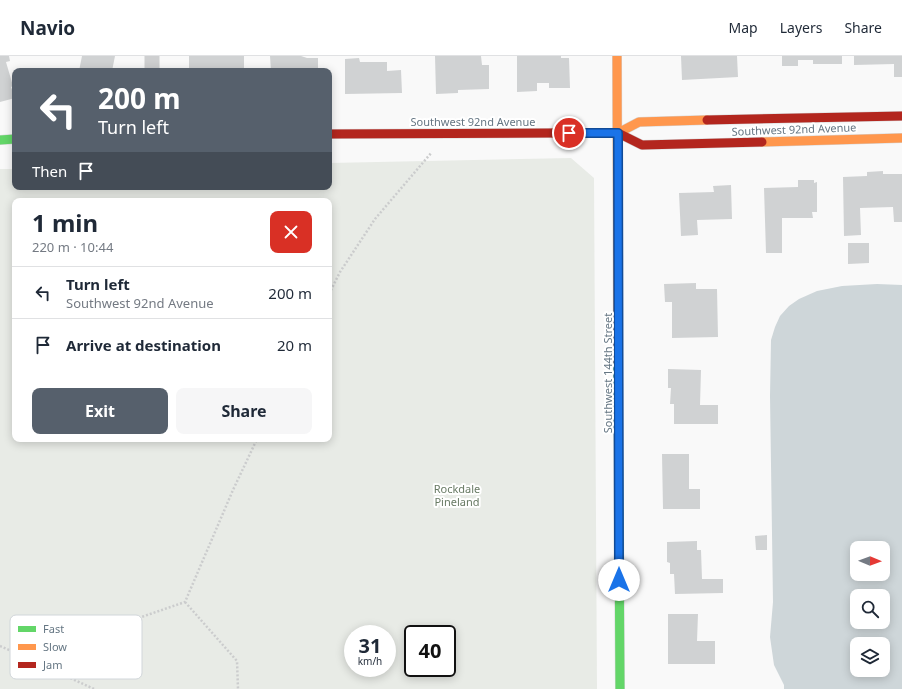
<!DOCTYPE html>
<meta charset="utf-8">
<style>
body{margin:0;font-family:"Noto Sans",sans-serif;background:#f6f6f7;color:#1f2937;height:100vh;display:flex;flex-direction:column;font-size:15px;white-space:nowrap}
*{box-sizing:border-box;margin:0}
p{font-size:13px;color:#747a83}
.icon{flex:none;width:22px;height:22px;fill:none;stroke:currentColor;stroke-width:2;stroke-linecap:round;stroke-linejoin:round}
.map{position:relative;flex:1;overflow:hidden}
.details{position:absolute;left:12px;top:142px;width:320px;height:244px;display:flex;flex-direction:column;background:#fff;border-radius:8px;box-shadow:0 2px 10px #0003}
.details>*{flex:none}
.top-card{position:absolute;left:12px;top:12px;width:320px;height:122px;border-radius:8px;box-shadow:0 2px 10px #0003;background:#56606c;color:#fff;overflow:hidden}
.needle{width:26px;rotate:91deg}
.controls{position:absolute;left:850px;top:485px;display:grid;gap:8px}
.controls a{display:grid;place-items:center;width:40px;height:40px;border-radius:8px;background:#fff;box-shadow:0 2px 10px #0003;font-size:20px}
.speed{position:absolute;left:344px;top:569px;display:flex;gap:8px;font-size:20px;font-weight:700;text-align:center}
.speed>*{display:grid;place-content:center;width:52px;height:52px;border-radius:50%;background:#fff;box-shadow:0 2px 10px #0003;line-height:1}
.speed small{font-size:10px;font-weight:400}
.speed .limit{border:2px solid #111;border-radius:6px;background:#fff;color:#111}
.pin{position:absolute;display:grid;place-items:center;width:34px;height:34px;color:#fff;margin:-17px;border:2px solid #fff;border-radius:50%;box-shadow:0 1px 4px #0007}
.me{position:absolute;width:44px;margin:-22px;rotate:0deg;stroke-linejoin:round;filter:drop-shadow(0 0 3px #0008)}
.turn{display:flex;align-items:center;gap:14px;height:84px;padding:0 20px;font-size:18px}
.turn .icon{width:52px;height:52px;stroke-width:2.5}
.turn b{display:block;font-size:28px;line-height:34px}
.then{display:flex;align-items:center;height:38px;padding:0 20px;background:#0003;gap:8px;font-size:15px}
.round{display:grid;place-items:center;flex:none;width:42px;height:42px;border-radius:8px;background:#f6f6f7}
.headline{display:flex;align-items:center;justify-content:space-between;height:68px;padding:0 20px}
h1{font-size:24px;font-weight:700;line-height:30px}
.cta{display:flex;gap:8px;margin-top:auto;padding:8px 20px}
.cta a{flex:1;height:46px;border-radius:8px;background:#56606c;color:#fff;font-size:16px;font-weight:700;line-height:46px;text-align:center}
.cta a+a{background:#f6f6f7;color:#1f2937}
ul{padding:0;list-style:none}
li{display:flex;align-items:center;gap:12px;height:52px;padding:0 20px;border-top:1px solid #e0e1e3}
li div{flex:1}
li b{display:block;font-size:15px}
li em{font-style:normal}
header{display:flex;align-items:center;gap:24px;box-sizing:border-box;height:56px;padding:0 20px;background:#fff;border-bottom:1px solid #e0e1e3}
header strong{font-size:19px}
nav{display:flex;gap:22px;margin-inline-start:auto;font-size:14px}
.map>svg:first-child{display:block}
</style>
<header>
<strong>Navio</strong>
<nav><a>Map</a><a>Layers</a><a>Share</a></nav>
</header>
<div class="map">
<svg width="902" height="633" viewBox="0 0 902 633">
<rect width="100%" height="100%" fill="#f9f9f9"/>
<path fill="#e8ebe6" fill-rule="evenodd" d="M 571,102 L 594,122 L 597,633 L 0,633 L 0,113 L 15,113 L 15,131 L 329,131 L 329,107 ZM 15,145 L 329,145 L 329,383 L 15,383 ZM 353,578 L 387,578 L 387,612 L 353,612 ZM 413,578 L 447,578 L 447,612 L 413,612 Z"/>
<path fill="#ced6d9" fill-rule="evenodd" d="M 877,228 L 902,229 L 902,633 L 784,633 L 784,629 L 774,609 L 770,581 L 773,546 L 770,340 L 771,284 L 775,271 L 780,260 L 789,250 L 799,243 L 817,235 L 842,230 ZM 857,492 L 883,492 L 883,518 L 857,518 ZM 857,540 L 883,540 L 883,566 L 857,566 ZM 857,588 L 883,588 L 883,614 L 857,614 Z"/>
<path fill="#d0d2d3" d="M 0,0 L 9,0 L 10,5 L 6,6 L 13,30 L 11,31 L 15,42 L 0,46 Z
M 82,0 L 115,0 L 112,15 L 79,15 Z
M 189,0 L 244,0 L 244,15 L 189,15 Z
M 270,0 L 301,0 L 307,2 L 318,2 L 318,15 L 271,15 Z
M 435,0 L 481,0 L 482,9 L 489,9 L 489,33 L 458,34 L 458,37 L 436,38 Z
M 517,0 L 561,0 L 561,2 L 569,2 L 570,32 L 549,32 L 549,27 L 537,27 L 537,35 L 517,36 Z
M 681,0 L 737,0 L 738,21 L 682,24 Z
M 782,0 L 842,0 L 842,8 L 813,8 L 813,4 L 798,4 L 798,10 L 782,10 Z
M 854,0 L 902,0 L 902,21 L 894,21 L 894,8 L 854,9 Z
M 359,2 L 360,6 L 387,6 L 387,15 L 401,14 L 402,37 L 345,38 L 345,3 Z
M 883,115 L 883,118 L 902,118 L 902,166 L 894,166 L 893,151 L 860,152 L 861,179 L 844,180 L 843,121 L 867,120 L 867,116 Z
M 798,124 L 814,124 L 814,127 L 817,126 L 817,156 L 812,156 L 813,162 L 782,162 L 782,197 L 766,197 L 764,132 L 798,131 Z
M 731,129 L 732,163 L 697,164 L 698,179 L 681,180 L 679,137 L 714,136 L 713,130 Z
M 848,187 L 869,187 L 869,207 L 848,208 Z
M 696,227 L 696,233 L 717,233 L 718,281 L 672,282 L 672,246 L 665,246 L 664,228 Z
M 668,313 L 701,314 L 700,349 L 718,349 L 718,368 L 674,368 L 674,348 L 670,348 L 671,332 L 668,332 Z
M 662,398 L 689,398 L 689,433 L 700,433 L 700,453 L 663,453 Z
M 767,479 L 767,494 L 756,494 L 755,480 Z
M 697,485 L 697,494 L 701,494 L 702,523 L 723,523 L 723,537 L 675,538 L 674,518 L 670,518 L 670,507 L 667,506 L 667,486 Z
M 668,558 L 698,558 L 697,585 L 715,585 L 715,608 L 668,608 Z"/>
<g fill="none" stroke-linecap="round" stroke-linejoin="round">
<g stroke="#d5d6d7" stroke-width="10">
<path id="fast" d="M 0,84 L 15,83
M 618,308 L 620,633"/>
</g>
<g stroke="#d5d6d7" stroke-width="10">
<path id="slow" d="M 617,0 L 618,308
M 553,77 L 618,77 L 639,66 L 707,64
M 762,86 L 902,82"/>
</g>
<g stroke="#d5d6d7" stroke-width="10">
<path id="jam" d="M 707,64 L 902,60
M 618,77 L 642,89 L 762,86
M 329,78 L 553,77"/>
</g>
<path stroke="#cbcccd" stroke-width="2.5" stroke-dasharray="2 2" stroke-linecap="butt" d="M 329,238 L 340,216 L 375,163 L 432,96
M 185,546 L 237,605 L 238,633
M 0,590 L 25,601
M 94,633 L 25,601 L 185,546 L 233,434 L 257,383"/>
<path stroke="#cecfd0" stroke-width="15" d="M 152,0 L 152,15"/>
<use href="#fast" stroke="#63d668" stroke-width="9"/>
<use href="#slow" stroke="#ff974d" stroke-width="9"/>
<use href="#jam" stroke="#b3261e" stroke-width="9"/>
</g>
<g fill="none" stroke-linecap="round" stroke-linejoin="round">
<g stroke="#114b97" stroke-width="10">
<path id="route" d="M 569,77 L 618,77 L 619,524"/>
</g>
<use href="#route" stroke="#1a73e8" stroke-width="7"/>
</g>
<g text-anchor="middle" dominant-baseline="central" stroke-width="4" stroke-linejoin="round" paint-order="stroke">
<g font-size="11" fill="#657683" stroke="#fff">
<text x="473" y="65">Southwest 92nd Avenue</text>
<text transform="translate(794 73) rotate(-2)">Southwest 92nd Avenue</text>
<text transform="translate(607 317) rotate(-90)">Southwest 144th Street</text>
</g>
<g font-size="11" fill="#687a64" stroke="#fff">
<text x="457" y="432">Rockdale<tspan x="457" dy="13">Pineland</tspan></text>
</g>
</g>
<rect x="10" y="559" width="132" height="64" rx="6" fill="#fff" stroke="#d1d6da" stroke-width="1"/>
<rect x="18" y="570" width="18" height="6" fill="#63d668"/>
<rect x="18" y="588" width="18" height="6" fill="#ff974d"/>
<rect x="18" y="606" width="18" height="6" fill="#b3261e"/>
<g font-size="11" fill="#657683">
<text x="43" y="577">Fast</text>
<text x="43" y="595">Slow</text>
<text x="43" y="613">Jam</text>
</g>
</svg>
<div class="controls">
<a><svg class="needle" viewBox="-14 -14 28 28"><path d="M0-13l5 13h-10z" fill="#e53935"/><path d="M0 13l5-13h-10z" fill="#747a83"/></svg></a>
<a><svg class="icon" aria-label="search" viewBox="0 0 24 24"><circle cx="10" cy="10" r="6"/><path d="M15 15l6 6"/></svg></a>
<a><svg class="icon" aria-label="layers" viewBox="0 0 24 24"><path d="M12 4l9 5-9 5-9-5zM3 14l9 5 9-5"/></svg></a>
</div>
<div class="speed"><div>31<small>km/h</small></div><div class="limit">40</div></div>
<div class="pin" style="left:569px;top:77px;background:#d93025"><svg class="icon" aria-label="arrive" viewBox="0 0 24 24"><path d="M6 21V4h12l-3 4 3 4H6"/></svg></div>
<svg class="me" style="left:619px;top:524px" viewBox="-20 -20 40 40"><circle r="19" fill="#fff"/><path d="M0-13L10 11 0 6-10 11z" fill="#1a73e8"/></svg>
<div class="top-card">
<div class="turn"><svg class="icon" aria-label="left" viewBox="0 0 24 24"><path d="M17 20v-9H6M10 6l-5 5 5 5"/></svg><div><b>200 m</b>Turn left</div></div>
<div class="then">Then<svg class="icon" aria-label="arrive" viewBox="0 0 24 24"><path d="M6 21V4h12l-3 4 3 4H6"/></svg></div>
</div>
<section class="details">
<div class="headline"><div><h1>1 min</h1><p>220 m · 10:44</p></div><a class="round" style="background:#d93025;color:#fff"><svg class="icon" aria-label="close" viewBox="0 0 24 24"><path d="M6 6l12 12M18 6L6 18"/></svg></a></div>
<ul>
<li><svg class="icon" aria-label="left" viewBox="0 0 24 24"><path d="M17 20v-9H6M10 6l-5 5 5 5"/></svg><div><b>Turn left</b><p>Southwest 92nd Avenue</p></div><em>200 m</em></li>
<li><svg class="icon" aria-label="arrive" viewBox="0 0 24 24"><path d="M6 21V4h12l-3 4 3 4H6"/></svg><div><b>Arrive at destination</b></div><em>20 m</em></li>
</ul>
<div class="cta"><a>Exit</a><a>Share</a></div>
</section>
</div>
